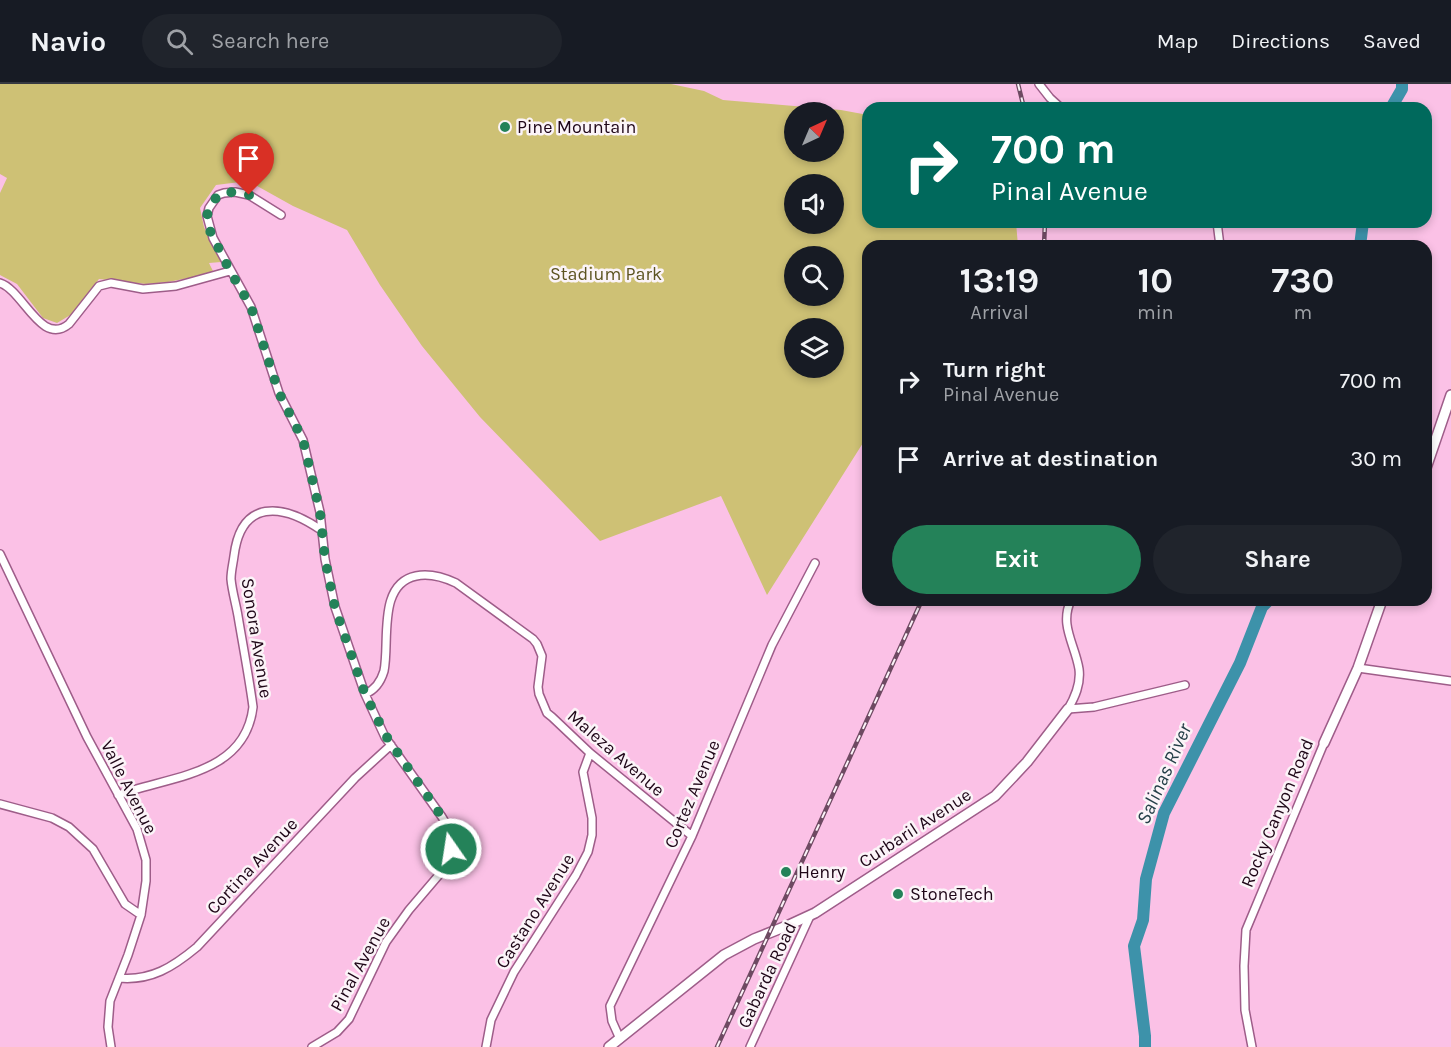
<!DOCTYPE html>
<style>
body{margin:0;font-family:Karla,sans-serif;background:#20242c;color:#f1f3f6;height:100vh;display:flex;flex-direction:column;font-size:22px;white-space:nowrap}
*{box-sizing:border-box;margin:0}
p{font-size:20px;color:#9ea1a6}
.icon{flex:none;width:33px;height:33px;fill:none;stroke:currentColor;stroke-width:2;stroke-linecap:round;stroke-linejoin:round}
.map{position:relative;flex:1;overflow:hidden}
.panel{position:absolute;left:862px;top:156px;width:570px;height:366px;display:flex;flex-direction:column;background:#171b24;border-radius:18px;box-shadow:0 3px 9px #0003}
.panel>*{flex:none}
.hud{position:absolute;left:862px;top:18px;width:570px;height:126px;border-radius:18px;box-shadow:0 3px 9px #0003;background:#00695c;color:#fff;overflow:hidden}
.needle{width:39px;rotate:44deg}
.tools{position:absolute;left:784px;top:18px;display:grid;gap:12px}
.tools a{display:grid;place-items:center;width:60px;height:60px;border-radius:50%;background:#171b24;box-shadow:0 3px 9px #0003;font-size:30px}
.pin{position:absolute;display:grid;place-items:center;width:51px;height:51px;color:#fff;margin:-62px -26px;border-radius:50% 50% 50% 0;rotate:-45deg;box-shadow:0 0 6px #0007}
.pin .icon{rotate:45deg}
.me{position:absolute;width:66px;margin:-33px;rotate:347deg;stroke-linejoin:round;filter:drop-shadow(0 0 4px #0008)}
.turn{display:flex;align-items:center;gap:21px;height:126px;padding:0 30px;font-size:27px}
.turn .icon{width:78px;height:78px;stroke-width:2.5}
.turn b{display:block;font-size:42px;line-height:51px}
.eta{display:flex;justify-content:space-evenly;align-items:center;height:102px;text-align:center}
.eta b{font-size:36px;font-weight:700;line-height:42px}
.primary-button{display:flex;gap:12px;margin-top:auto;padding:12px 30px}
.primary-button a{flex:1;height:69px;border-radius:36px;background:#248259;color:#fff;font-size:24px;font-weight:700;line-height:69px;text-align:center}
.primary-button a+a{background:#20242c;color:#f1f3f6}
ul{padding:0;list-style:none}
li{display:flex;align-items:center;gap:18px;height:78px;padding:0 30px}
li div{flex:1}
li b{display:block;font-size:22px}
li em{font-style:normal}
header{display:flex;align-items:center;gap:36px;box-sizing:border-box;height:84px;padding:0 30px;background:#171b24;border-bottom:2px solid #363941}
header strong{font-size:28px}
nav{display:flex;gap:33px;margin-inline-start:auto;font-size:21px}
.search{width:420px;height:54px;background:#20242c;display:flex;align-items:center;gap:15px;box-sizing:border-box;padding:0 21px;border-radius:33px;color:#9ea1a6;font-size:22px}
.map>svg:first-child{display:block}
</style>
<header>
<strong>Navio</strong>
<div class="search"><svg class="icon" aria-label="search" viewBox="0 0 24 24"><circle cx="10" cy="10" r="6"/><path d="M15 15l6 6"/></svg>Search here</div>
<nav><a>Map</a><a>Directions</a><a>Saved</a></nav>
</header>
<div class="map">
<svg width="1451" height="963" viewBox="0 0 1451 963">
<rect width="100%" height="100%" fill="#fbc1e6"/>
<path fill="#cec175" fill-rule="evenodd" d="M 0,0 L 671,0 L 704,7 L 723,16 L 841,26 L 868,31 L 868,138 L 1016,138 L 1018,162 L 868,162 L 868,351 L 767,511 L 721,412 L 600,457 L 480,333 L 422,262 L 380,201 L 347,146 L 293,122 L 248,97 L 216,101 L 200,124 L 204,143 L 221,178 L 209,179 L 214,189 L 168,198 L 146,200 L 99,195 L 72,230 L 57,239 L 43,234 L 17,200 L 0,191 L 0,109 L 7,94 L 0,90 ZM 795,28 L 834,28 L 834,68 L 795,68 ZM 795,100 L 834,100 L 834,140 L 795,140 ZM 795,172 L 834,172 L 834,212 L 795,212 ZM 795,244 L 834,244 L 834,284 L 795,284 Z"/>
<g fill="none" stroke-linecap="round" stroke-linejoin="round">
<path stroke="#3d92aa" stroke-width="12" d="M 1391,24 L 1402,5 L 1402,0
M 1360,162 L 1363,138
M 1145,963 L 1145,952 L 1134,862 L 1143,836 L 1146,795 L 1164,729 L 1240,579 L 1262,523 L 1269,516"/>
<g stroke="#9e5d89" stroke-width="10">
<path id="street" d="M 1039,0 L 1050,14 L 1061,24
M 281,131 L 249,111 L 235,108 L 224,109 L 218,111 L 209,124 L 207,132 L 213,154 L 251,223 L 279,309 L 303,356 L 320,428 L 325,475 L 335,523 L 365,610 L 385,653 L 442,733 L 448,743 L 451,758 L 450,769 L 444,785 L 409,826 L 386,858 L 349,935 L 337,948 L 312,963
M 1217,138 L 1220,162
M 0,199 C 23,206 41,263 69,240 L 99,202 L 111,199 L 143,205 L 176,202 L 230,187
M 0,470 L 87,653 L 137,745 L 146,776 L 146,797 L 141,831 L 128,871 L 110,917 L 108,943 L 111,963
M 1358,584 L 1451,597
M 365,610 C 375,606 381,597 384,587 C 390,558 377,500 416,492 C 430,489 443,493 456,499 L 533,555 L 537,560 L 542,572 L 538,603 L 539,610 L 547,629 L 552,633 L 590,669 L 692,752
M 1068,625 L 1094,623 L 1185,601
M 1068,625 C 1075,613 1081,600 1079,585 C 1075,560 1059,541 1071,516
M 118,711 C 168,692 245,692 253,623 C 249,593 243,562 238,532 C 236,520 232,507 231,495 C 231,487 233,480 234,472 C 241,415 282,419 321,446
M 0,720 L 52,734 L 69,743 L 93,765 L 125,820 L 141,831
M 119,894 C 151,897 173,883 197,863 L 355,694 L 391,661
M 620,955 L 612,937 L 610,922 L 692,752 L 772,561 L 815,479
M 486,963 L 491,936 L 514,888 L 576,791 L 588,768 L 592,751 L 592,734 L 583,688 L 590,669
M 750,963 L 810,832
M 1252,963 L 1245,926 L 1244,882 L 1246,846 L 1324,659"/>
</g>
<g stroke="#9e5d89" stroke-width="12">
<path id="secondary" d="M 1426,384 L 1451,311
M 1324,659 L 1358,584 L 1382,516
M 609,963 L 724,871 L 754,855 L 789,841 L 815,829 L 995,712 L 1027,678 L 1068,625"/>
</g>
<use href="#street" stroke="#fff" stroke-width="7"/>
<use href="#secondary" stroke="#fff" stroke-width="9"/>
<g stroke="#6e4a62" stroke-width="4.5">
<path id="rail" d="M 1018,0 L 1024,24
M 1044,162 L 1045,138
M 717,963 L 922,516"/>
</g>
<use href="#rail" stroke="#fbf4f8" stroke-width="2" stroke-dasharray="7" stroke-linecap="butt"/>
</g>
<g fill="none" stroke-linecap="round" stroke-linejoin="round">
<path stroke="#248259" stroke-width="10" stroke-dasharray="0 18" d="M 249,111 L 235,108 L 224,109 L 218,111 L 209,124 L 207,132 L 209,145 L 230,187 L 251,223 L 279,309 L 303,356 L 320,428 L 325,475 L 335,524 L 365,610 L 386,652 L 442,733 L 450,750 L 451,765"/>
</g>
<g fill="#248259" stroke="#fbf4f8" stroke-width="2">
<circle cx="505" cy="43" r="6"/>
<circle cx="786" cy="788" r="6"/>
<circle cx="898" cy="810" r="6"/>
</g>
<g text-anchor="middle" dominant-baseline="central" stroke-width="5" stroke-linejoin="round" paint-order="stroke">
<g font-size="18" fill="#1e0617" stroke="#fbf4f8" text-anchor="start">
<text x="517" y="43">Pine Mountain</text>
<text x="798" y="788">Henry</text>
<text x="910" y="810">StoneTech</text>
</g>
<g font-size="18" fill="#5c5320" stroke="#fbf4f8">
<text x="606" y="190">Stadium Park</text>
</g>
<g font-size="18" fill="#1e0617" stroke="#fbf4f8">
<text transform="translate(257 554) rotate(81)">Sonora Avenue</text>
<text transform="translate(616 669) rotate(41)">Maleza Avenue</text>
<text transform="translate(129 703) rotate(63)">Valle Avenue</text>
<text transform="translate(692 710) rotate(-67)">Cortez Avenue</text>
<text transform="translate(1277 729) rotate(-67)">Rocky Canyon Road</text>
<text transform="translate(915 744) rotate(-33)">Curbaril Avenue</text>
<text transform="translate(252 782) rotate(-47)">Cortina Avenue</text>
<text transform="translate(535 827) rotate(-58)">Castano Avenue</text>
<text transform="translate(360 880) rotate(-61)">Pinal Avenue</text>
<text transform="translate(767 891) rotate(-65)">Gabarda Road</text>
</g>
<g font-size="20" font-style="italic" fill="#253f48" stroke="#fbf4f8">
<text transform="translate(1164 690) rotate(-66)">Salinas River</text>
</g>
</g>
</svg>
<div class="tools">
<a><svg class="needle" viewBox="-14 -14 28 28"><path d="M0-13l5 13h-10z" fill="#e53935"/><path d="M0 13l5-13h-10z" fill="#9ea1a6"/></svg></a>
<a><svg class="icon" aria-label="sound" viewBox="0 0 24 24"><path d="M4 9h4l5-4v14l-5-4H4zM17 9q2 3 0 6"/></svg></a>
<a><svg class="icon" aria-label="search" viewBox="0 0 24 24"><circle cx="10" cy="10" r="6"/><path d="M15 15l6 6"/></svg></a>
<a><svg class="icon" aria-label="layers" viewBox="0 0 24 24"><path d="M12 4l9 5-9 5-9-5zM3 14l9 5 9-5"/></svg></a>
</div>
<div class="pin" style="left:249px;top:111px;background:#d93025"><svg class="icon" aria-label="arrive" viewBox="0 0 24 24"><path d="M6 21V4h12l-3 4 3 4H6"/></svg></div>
<svg class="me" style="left:451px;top:765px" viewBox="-20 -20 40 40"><circle r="17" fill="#248259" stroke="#fff" stroke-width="3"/><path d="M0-11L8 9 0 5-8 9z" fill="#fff"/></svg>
<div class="hud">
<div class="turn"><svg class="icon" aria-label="right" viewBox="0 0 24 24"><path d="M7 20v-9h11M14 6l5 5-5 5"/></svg><div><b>700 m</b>Pinal Avenue</div></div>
</div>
<section class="panel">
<div class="eta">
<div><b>13:19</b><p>Arrival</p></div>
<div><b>10</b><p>min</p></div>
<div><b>730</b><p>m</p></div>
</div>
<ul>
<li><svg class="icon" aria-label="right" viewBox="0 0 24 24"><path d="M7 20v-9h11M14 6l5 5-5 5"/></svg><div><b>Turn right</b><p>Pinal Avenue</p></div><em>700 m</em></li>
<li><svg class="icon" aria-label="arrive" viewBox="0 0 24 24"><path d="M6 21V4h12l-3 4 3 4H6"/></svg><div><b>Arrive at destination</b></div><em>30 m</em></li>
</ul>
<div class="primary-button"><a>Exit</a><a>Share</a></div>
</section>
</div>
